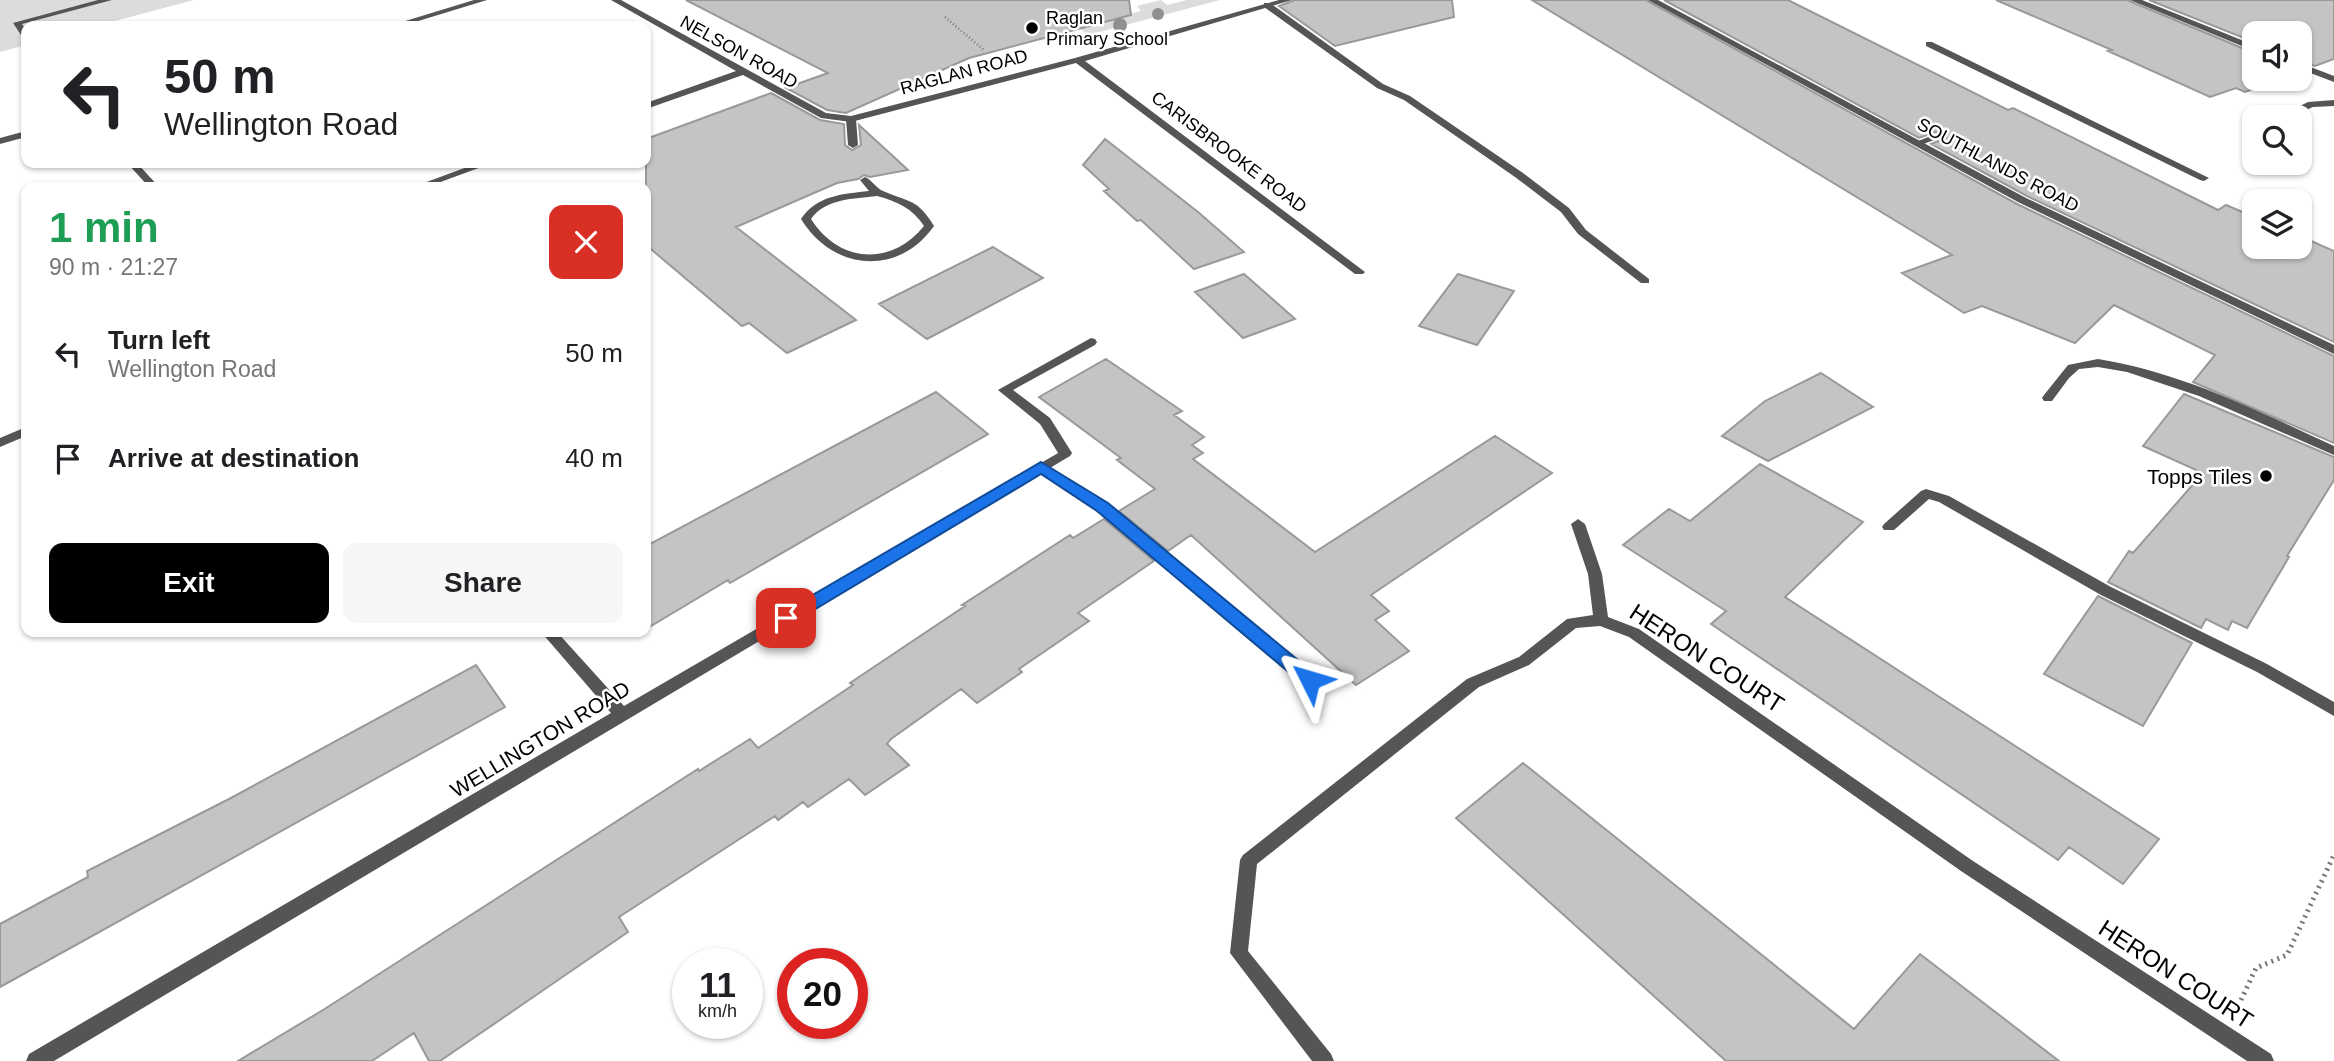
<!DOCTYPE html>
<meta charset="utf-8">
<style>
body{margin:0;font-family:Arial,sans-serif;background:#f6f6f6;color:#202124;height:100vh;display:flex;flex-direction:column;font-size:26px;white-space:nowrap}
*{box-sizing:border-box;margin:0}
p{font-size:23px;color:#757577}
.icon{flex:none;width:38px;height:38px;fill:none;stroke:currentColor;stroke-width:2;stroke-linecap:round;stroke-linejoin:round}
.map{position:relative;flex:1;overflow:hidden}
.sheet{position:absolute;left:21px;top:182px;width:630px;height:455px;display:flex;flex-direction:column;background:#fff;border-radius:14px;box-shadow:0 2px 5px #0004}
.sheet>*{flex:none}
.guide{position:absolute;left:21px;top:21px;width:630px;height:147px;border-radius:14px;box-shadow:0 2px 5px #0004;background:#fff;color:#202124;overflow:hidden}
.buttons{position:absolute;left:2242px;top:21px;display:grid;gap:14px}
.buttons a{display:grid;place-items:center;width:70px;height:70px;border-radius:14px;background:#fff;box-shadow:0 2px 5px #0004;font-size:35px}
.speed{position:absolute;left:672px;top:948px;display:flex;gap:14px;font-size:35px;font-weight:700;text-align:center}
.speed>*{display:grid;place-content:center;width:91px;height:91px;border-radius:50%;background:#fff;box-shadow:0 2px 5px #0004;line-height:1}
.speed small{font-size:18px;font-weight:400}
.speed .limit{border:10px solid #d22;background:#fff;color:#111}
.pin{position:absolute;display:grid;place-items:center;width:60px;height:60px;color:#fff;margin:-30px;border-radius:14px;box-shadow:0 4px 10px #0006}
.me{position:absolute;width:77px;margin:-38px;rotate:310deg;stroke-linejoin:round;filter:drop-shadow(0 0 5px #0008)}
.turn{display:flex;align-items:center;gap:24px;height:147px;padding:0 28px;font-size:32px}
.turn .icon{width:91px;height:91px;stroke-width:2.5}
.turn b{display:block;font-size:49px;line-height:60px}
.round{display:grid;place-items:center;flex:none;width:74px;height:74px;border-radius:14px;background:#f6f6f6}
.overview{display:flex;align-items:center;justify-content:space-between;height:119px;padding:0 28px}
h1{font-size:42px;font-weight:800;line-height:52px;color:#1e9e55}
.cta{display:flex;gap:14px;margin-top:auto;padding:14px 28px}
.cta a{flex:1;height:80px;border-radius:14px;background:#000;color:#fff;font-size:28px;font-weight:800;line-height:80px;text-align:center}
.cta a+a{background:#f6f6f6;color:#202124}
ul{padding:0;list-style:none}
li{display:flex;align-items:center;gap:21px;height:105px;padding:0 28px}
li div{flex:1}
li b{display:block;font-size:26px}
li em{font-style:normal}
.map>svg:first-child{display:block}
</style>
<div class="map">
<svg width="2334" height="1061" viewBox="0 0 2334 1061">
<rect width="100%" height="100%" fill="#fff"/>
<path fill="#dcdcdc" d="M 0,0 L 194,0 L 96,26 L 26,26 L 26,45 L 0,52 Z
M 1161,0 L 1167,5 L 1187,0 L 1220,0 L 1088,35 L 1078,27 L 1141,11 L 1137,6 Z"/>
<path fill="#c4c4c4" stroke="#999" stroke-width="2" d="M 686,0 L 1129,0 L 1131,15 L 969,58 L 846,113 L 827,110 L 786,88 L 828,73 Z
M 1295,0 L 1452,0 L 1454,17 L 1335,46 L 1279,6 Z
M 1532,0 L 1646,0 L 2017,204 L 2334,356 L 2334,443 L 2193,382 L 2215,355 L 2114,305 L 2075,343 L 1982,306 L 1964,313 L 1902,273 L 1952,255 Z
M 1664,0 L 1788,0 L 2008,110 L 2013,108 L 2218,210 L 2226,205 L 2254,217 L 2254,247 L 2300,247 L 2300,236 L 2334,251 L 2334,342 L 2027,196 L 1931,144 L 1946,138 L 1946,133 L 1935,132 L 1919,138 Z
M 1996,0 L 2127,0 L 2254,53 L 2254,79 L 2281,79 L 2245,92 L 2236,88 L 2210,97 L 2108,51 L 2112,50 Z
M 2149,0 L 2334,0 L 2334,59 L 2315,66 L 2300,61 L 2300,33 L 2254,33 L 2254,42 Z
M 771,93 L 820,120 L 844,124 L 845,145 L 852,150 L 861,145 L 859,125 L 908,170 L 870,177 L 864,175 L 858,179 L 837,183 L 736,227 L 856,320 L 787,353 L 749,323 L 742,326 L 646,245 L 646,139 Z
M 1105,139 L 1198,212 L 1244,252 L 1194,269 L 1141,220 L 1137,221 L 1104,191 L 1109,189 L 1083,165 Z
M 993,247 L 1043,278 L 927,339 L 879,304 Z
M 1244,274 L 1295,319 L 1243,338 L 1195,292 Z
M 1458,274 L 1514,291 L 1477,345 L 1419,326 Z
M 1106,359 L 1182,411 L 1174,415 L 1204,437 L 1192,445 L 1203,453 L 1193,459 L 1315,552 L 1495,436 L 1552,473 L 1371,595 L 1389,611 L 1375,620 L 1409,651 L 1356,685 L 1191,535 L 1168,551 L 1119,511 L 1155,489 L 1117,460 L 1121,458 L 1039,397 Z
M 1821,373 L 1873,407 L 1768,461 L 1722,436 L 1765,401 Z
M 936,392 L 988,434 L 730,583 L 728,580 L 646,629 L 646,546 Z
M 2184,394 L 2334,457 L 2334,480 L 2287,556 L 2289,557 L 2247,628 L 2232,621 L 2228,630 L 2206,619 L 2201,628 L 2108,582 L 2129,551 L 2133,553 L 2203,473 L 2143,446 Z
M 1760,464 L 1863,522 L 1785,597 L 2159,839 L 2123,884 L 2069,847 L 2058,860 L 1711,624 L 1726,611 L 1623,545 L 1669,509 L 1690,521 Z
M 1104,519 L 1154,561 L 1078,613 L 1089,621 L 1019,669 L 1022,672 L 977,703 L 961,689 L 891,739 L 887,744 L 909,765 L 865,795 L 849,779 L 808,807 L 803,802 L 778,820 L 775,816 L 619,917 L 628,932 L 440,1061 L 429,1061 L 414,1033 L 372,1061 L 238,1061 L 323,1010 L 698,769 L 699,771 L 750,739 L 758,748 L 853,685 L 850,683 L 965,606 L 962,605 L 1070,535 L 1073,538 Z
M 2098,596 L 2192,643 L 2143,726 L 2044,674 Z
M 476,665 L 505,707 L 0,987 L 0,924 L 88,877 L 87,871 L 229,799 Z
M 1523,763 L 1854,1029 L 1920,954 L 2059,1061 L 1726,1061 L 1456,818 Z"/>
<g fill="none" stroke-linecap="round" stroke-linejoin="round">
<path stroke="#777" stroke-width="2.5" stroke-dasharray="1 2.5" stroke-linecap="butt" d="M 945,17 L 985,51"/>
<path stroke="#777" stroke-width="5" stroke-dasharray="2 4.5" stroke-linecap="butt" d="M 2241,1000 L 2256,968 L 2287,955 L 2334,855"/>
<path fill="#555" fill-rule="evenodd" d="M 98,0 L 112,0 L 22,24 L 26,30 L 26,39 L 23,38 L 13,23 Z
M 1264,3 L 1270,3 L 1383,84 L 1410,96 L 1523,173 L 1569,208 L 1586,230 L 1649,279 L 1649,283 L 1641,283 L 1578,234 L 1561,212 L 1515,177 L 1404,100 L 1377,88 L 1264,7 Z
M 1926,42 L 1932,42 L 2209,178 L 2204,181 L 2200,180 L 1926,46 Z
M 2334,100 L 2334,106 L 2313,107 L 2290,117 L 2278,117 L 2308,102 Z
M 851,116 L 856,119 L 858,145 L 853,148 L 848,145 L 846,119 Z
M 1936,134 L 1945,136 L 1918,146 L 1913,143 Z
M 865,177 C 872,180 876,188 883,191 C 910,203 917,198 934,226 C 898,277 833,271 801,219 C 817,195 843,194 869,191 L 860,180 ZM 877,196 C 897,201 913,209 924,226 C 891,267 839,263 811,219 C 826,198 854,199 877,196 Z
M 1091,338 L 1095,339 L 1097,342 L 1095,345 L 1013,390 L 1050,418 L 1072,453 L 1065,457 L 1060,456 L 1040,424 L 998,390 Z
M 2098,359 C 2181,372 2258,411 2334,446 L 2334,455 L 2199,396 L 2127,372 L 2098,367 L 2079,369 L 2069,378 L 2052,401 L 2044,401 L 2042,398 L 2044,395 L 2068,365 Z
M 1041,463 L 1107,504 L 1315,676 L 1318,680 L 1315,684 L 1310,686 L 1305,684 L 1097,510 L 1036,470 L 1034,467 Z
M 1926,489 L 1949,496 L 2111,587 L 2267,664 L 2334,702 L 2334,716 L 2257,672 L 2101,595 L 1939,502 L 1929,499 L 1894,530 L 1884,530 L 1882,527 L 1884,524 L 1921,491 Z"/>
<path fill="#555" fill-rule="evenodd" d="M 474,0 L 487,0 L 402,26 L 389,26 Z
M 611,0 L 621,0 L 826,113 L 851,116 L 1075,58 L 1279,0 L 1292,0 L 1085,61 L 1365,272 L 1363,274 L 1355,274 L 1076,63 L 851,122 L 821,118 L 743,75 L 646,109 L 646,103 L 736,71 Z
M 2130,0 L 2142,0 L 2254,45 L 2254,51 Z
M 2300,63 L 2334,76 L 2334,82 L 2300,69 Z
M 26,131 L 26,137 L 0,144 L 0,138 Z
M 127,163 L 137,163 L 159,187 L 149,187 Z
M 478,163 L 492,163 L 427,187 L 413,187 Z
M 26,427 L 26,436 L 0,447 L 0,438 Z
M 1065,449 L 1072,453 L 1070,456 L 54,1061 L 26,1061 L 29,1054 L 611,713 L 541,632 L 557,632 L 624,706 Z
M 1578,519 L 1585,524 L 1602,574 L 1608,617 L 1639,629 L 1973,861 L 2271,1054 L 2274,1061 L 2247,1061 L 1961,871 L 1629,637 L 1600,626 L 1576,628 L 1529,665 L 1479,687 L 1257,864 L 1248,951 L 1331,1054 L 1334,1061 L 1312,1061 L 1230,953 L 1240,860 L 1243,855 L 1467,679 L 1519,657 L 1567,619 L 1593,615 L 1588,574 L 1571,524 Z"/>
<path fill="#555" fill-rule="evenodd" d="M 1648,0 L 1658,0 L 2026,198 L 2334,345 L 2334,354 L 2018,202 Z"/>
</g>
<g fill="#8f8f8f">
<circle cx="1158" cy="14" r="6"/>
<circle cx="1120" cy="25" r="7"/>
</g>
<path fill="#1a73e8" stroke="#114b97" stroke-width="2" d="M 1041,462 L 1108,503 L 1316,675 L 1319,680 L 1316,685 L 1304,685 L 1097,511 L 1041,474 L 792,623 L 780,623 L 777,618 L 780,614 Z"/>
<g fill="#000" stroke="#fff" stroke-width="2.5">
<circle cx="1032" cy="28" r="7"/>
<circle cx="2266" cy="476" r="7"/>
</g>
<g text-anchor="middle" dominant-baseline="central" stroke-width="5" stroke-linejoin="round" paint-order="stroke">
<g font-size="18" fill="#000" stroke="#fff" text-anchor="start">
<text x="1046" y="18">Raglan<tspan x="1046" dy="21">Primary School</tspan></text>
</g>
<g font-size="18" fill="#000" stroke="#fff">
<text transform="translate(739 52) rotate(29)">NELSON ROAD</text>
<text transform="translate(964 72) rotate(-15)">RAGLAN ROAD</text>
<text transform="translate(1229 152) rotate(37)">CARISBROOKE ROAD</text>
<text transform="translate(1998 165) rotate(28)">SOUTHLANDS ROAD</text>
</g>
<g font-size="21" fill="#000" stroke="#fff" text-anchor="end">
<text x="2252" y="476">Topps Tiles</text>
</g>
<g font-size="21" fill="#000" stroke="#fff">
<text transform="translate(540 739) rotate(-31)">WELLINGTON ROAD</text>
</g>
<g font-size="24" fill="#000" stroke="#fff">
<text transform="translate(1707 658) rotate(33)">HERON COURT</text>
<text transform="translate(2176 974) rotate(33)">HERON COURT</text>
</g>
</g>
</svg>
<div class="buttons">
<a><svg class="icon" aria-label="sound" viewBox="0 0 24 24"><path d="M4 9h4l5-4v14l-5-4H4zM17 9q2 3 0 6"/></svg></a>
<a><svg class="icon" aria-label="search" viewBox="0 0 24 24"><circle cx="10" cy="10" r="6"/><path d="M15 15l6 6"/></svg></a>
<a><svg class="icon" aria-label="layers" viewBox="0 0 24 24"><path d="M12 4l9 5-9 5-9-5zM3 14l9 5 9-5"/></svg></a>
</div>
<div class="speed"><div>11<small>km/h</small></div><div class="limit">20</div></div>
<div class="pin" style="left:786px;top:618px;background:#d93025"><svg class="icon" aria-label="arrive" viewBox="0 0 24 24"><path d="M6 21V4h12l-3 4 3 4H6"/></svg></div>
<svg class="me" style="left:1310px;top:680px" viewBox="-20 -20 40 40"><path d="M0-17L14 15 0 8-14 15z" fill="#1a73e8" stroke="#fff" stroke-width="4"/></svg>
<div class="guide">
<div class="turn"><svg class="icon" aria-label="left" viewBox="0 0 24 24"><path d="M17 20v-9H6M10 6l-5 5 5 5"/></svg><div><b>50 m</b>Wellington Road</div></div>
</div>
<section class="sheet">
<div class="overview"><div><h1>1 min</h1><p>90 m · 21:27</p></div><a class="round" style="background:#d93025;color:#fff"><svg class="icon" aria-label="close" viewBox="0 0 24 24"><path d="M6 6l12 12M18 6L6 18"/></svg></a></div>
<ul>
<li><svg class="icon" aria-label="left" viewBox="0 0 24 24"><path d="M17 20v-9H6M10 6l-5 5 5 5"/></svg><div><b>Turn left</b><p>Wellington Road</p></div><em>50 m</em></li>
<li><svg class="icon" aria-label="arrive" viewBox="0 0 24 24"><path d="M6 21V4h12l-3 4 3 4H6"/></svg><div><b>Arrive at destination</b></div><em>40 m</em></li>
</ul>
<div class="cta"><a>Exit</a><a>Share</a></div>
</section>
</div>
